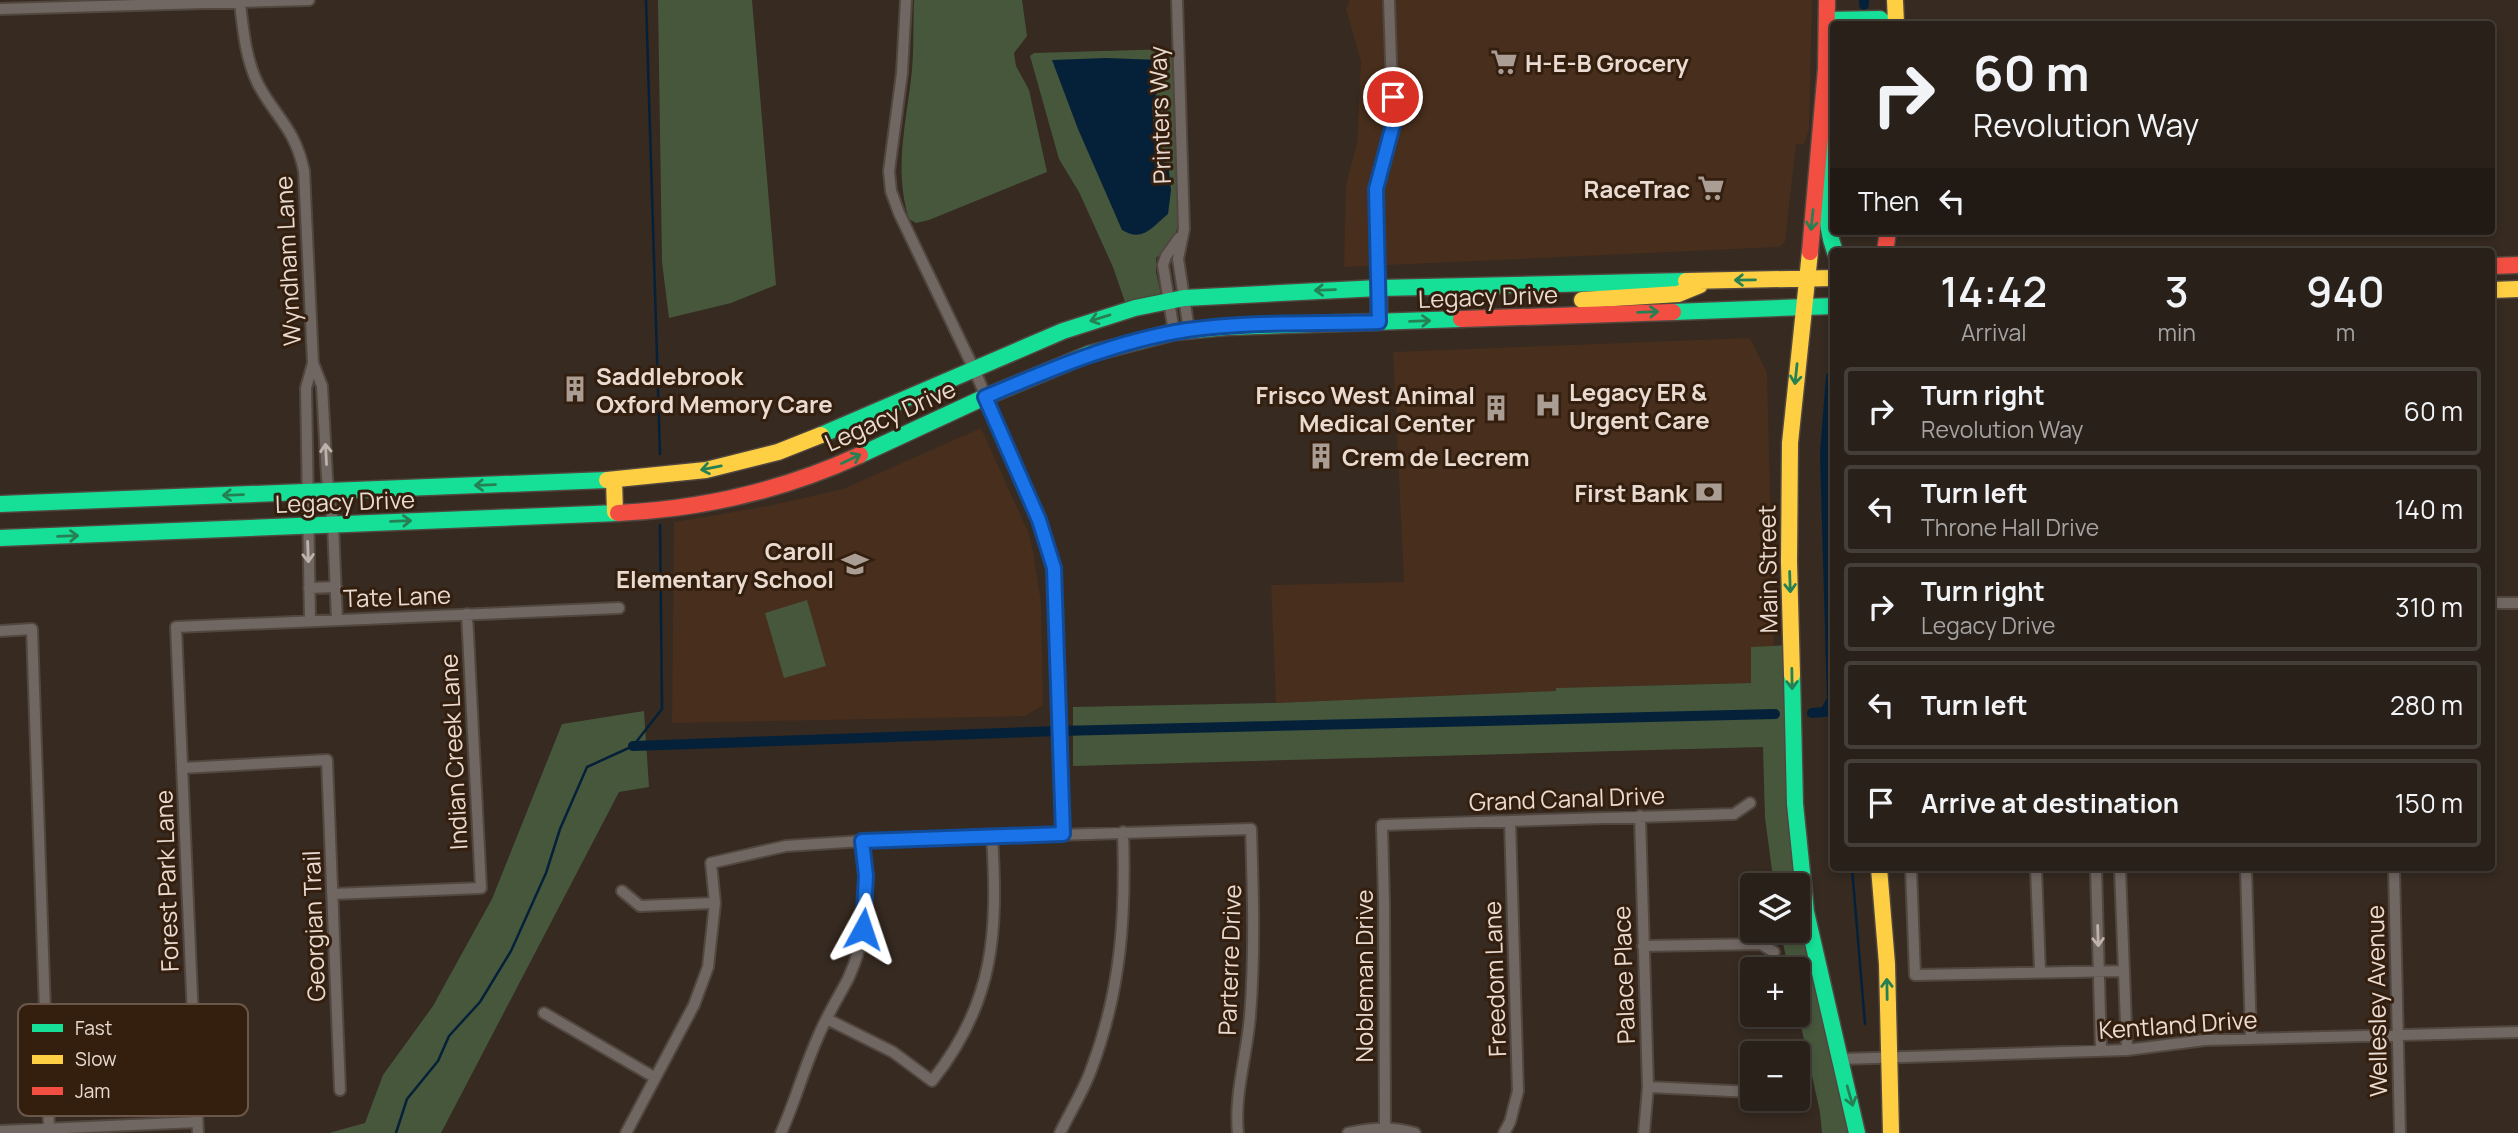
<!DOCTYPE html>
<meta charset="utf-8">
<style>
body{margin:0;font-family:Manrope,sans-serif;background:#302822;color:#f1f3f6;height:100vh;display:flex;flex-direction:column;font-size:26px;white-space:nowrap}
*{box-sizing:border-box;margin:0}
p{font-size:23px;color:#a5a3a2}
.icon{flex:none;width:38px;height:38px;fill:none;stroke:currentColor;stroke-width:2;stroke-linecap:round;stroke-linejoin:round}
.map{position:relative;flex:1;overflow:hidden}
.side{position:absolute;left:1830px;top:248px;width:665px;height:623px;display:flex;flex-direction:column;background:#282019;border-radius:7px;box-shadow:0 4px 10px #0003,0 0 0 2px #443e38}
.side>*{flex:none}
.guide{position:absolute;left:1830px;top:21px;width:665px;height:214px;border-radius:7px;box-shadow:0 4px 10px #0003,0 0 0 2px #443e38;background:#282019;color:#f1f3f6;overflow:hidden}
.buttons{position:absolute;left:1740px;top:873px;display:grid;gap:14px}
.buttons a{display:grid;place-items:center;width:70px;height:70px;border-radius:7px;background:#282019;box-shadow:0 4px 10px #0003,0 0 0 2px #443e38;font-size:35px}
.pin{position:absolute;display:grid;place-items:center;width:60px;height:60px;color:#fff;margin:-30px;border:4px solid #fff;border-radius:50%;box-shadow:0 2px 7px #0007}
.me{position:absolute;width:77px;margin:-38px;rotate:5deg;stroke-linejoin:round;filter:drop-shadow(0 0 5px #0008)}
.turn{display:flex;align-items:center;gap:24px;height:147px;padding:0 28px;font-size:32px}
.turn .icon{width:91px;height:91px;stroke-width:2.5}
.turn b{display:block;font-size:49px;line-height:60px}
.then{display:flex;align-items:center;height:66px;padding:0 28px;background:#0003;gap:14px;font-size:26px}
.eta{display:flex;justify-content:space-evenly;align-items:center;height:119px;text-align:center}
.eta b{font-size:42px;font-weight:600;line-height:49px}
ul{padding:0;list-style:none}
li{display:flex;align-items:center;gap:21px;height:88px;margin:0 14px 10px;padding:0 14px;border:4px solid #443e38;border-radius:7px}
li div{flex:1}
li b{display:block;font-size:26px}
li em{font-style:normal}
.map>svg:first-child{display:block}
</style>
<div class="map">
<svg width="2518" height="1133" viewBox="0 0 2518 1133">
<rect width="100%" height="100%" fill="#362a21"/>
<path fill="#482e1c" d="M 1350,0 L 1812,0 L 1809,130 L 1804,144 L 1796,144 L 1785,242 L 1779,247 L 1344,267 L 1346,184 L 1357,143 L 1361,61 L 1346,9 Z
M 1750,338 L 1767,373 L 1774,646 L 1751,647 L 1751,683 L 1556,688 L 1556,691 L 1276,703 L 1271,585 L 1404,582 L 1393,352 Z
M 981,428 L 1029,534 L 1033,552 L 1041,602 L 1043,705 L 1025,716 L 672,723 L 674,522 L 768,506 L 843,489 Z"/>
<path fill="#47573c" d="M 658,0 L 752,0 L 776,285 L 731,303 L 669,318 L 662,262 Z
M 914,0 L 1022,0 L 1027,36 L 1014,53 L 1016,66 L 1029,90 L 1047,172 L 929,220 L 916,223 L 909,219 C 893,168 907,121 912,70 C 914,47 913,23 914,0 Z
M 1172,49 L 1178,225 C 1174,239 1167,249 1156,258 L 1156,272 L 1161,295 L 1151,300 L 1125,302 L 1113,267 L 1079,192 L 1059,159 L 1030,56 L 1034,53 Z
M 807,600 L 826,666 L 784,678 L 765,613 Z
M 1788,645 L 1790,768 L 1849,1133 L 1822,1133 L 1820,1112 L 1797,1008 L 1797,970 L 1789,969 L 1780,931 L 1797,931 L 1797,886 L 1774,885 L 1765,818 L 1763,747 L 1073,766 L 1073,707 L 1276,703 L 1556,691 L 1556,688 L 1751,683 L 1751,647 Z
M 644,711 L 649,787 L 619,792 L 441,1133 L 329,1133 L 365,1123 L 383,1075 L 433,1006 L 492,899 L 562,724 Z"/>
<path fill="#052139" d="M 1106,58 L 1160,60 L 1161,84 L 1152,104 L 1155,143 L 1160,162 L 1168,163 L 1171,190 L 1168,214 C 1153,226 1143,243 1122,230 L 1078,129 L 1052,60 Z"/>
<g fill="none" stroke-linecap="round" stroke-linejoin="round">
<path stroke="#052139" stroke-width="2.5" d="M 646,0 L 660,454
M 1825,712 L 1834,721
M 1852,868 L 1865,1024
M 396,1133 L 407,1099 L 438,1061 L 449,1036 L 480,1002 L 511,951 L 546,873 L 560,829 L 587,767 L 633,746 L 662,709 L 660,525"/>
<path stroke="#052139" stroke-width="10" d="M 1864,0 L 1864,5
M 1812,713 L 1825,712 L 1832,699 L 1825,453 L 1831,377
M 633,746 L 1058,731 L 1775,714"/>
<g stroke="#51473f" stroke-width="14">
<path id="street" d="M 906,0 L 902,73 L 889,171 L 891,191 L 899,213 L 974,369 L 1039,520 L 1054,568 L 1063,834
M 1177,0 L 1184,229 L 1178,259 L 1189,330
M 240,3 C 243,30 246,60 258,84 C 276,118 295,128 304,171 L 313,363 L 306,388 L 310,621
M 0,9 L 309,0
M 1379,288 L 1375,189 L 1393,121 L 1389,0
M 1174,332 L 1163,265 L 1166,256 L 1179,238
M 313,363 L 322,386 L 327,477 L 333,524 L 337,620
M 309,588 L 336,587
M 2492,603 L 2518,603
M 0,631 L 32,629 L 49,1129
M 182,768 L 327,760 L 340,1090
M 1640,816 L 1648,1087 L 1644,1133
M 1911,868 L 1915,975 L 2123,971
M 2036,868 L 2040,972
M 2096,868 L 2101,1051
M 2120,868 L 2127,1050
M 2246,868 L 2251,1039
M 2394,868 L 2400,1133
M 622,891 L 640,906 L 715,903
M 333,894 L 481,888 L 467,614
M 1643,946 L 1761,944 L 1774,952
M 544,1013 L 654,1077
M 827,1019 L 893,1052 L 932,1081 C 995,1002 998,932 992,836
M 1841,1059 L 2127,1050 L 2205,1040 L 2518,1032
M 1648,1087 L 1752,1092
M 1797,1093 L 1802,1094
M 1385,1127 L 1384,902 L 1382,825 L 1734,814 L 1750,803
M 0,1131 L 197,1122
M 198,1133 L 176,627 L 619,608
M 626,1133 L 694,1005 L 708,967 L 715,903 L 711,863 L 786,846 L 862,841 L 1251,829 C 1253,892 1255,954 1250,1016 C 1247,1055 1234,1094 1238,1133
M 781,1133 C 795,1102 804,1068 818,1037 C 826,1017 838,998 848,979 C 869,935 867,888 862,841
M 1060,1133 C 1070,1112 1083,1092 1091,1070 C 1121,991 1126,916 1123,832
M 1348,1133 C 1372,1128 1391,1126 1415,1133
M 1504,1133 L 1510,1122 L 1518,1091 L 1510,821"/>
</g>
<g stroke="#51473f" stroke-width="19">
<path id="fast" d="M 1827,20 L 1880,19 L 1885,24
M 1834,115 C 1829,159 1819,210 1835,252
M 1379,288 L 1379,322
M 1673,312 L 1834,306
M 821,435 L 1063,331 L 1135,308 L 1184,298 L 1379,288 L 1686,281
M 860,455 L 985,397 L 1089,354 L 1174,332 L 1226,327 L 1461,319
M 0,504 L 607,480
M 0,538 L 618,513
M 1792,675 L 1795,804 L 1806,912 L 1857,1133"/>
</g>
<g stroke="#51473f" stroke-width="19">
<path id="slow" d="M 1895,0 L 1896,24
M 1686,281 L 1834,278
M 2492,290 L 2518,289
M 1582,300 L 1678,294 L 1700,285
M 607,480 L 706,470 L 778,452 L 821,435
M 614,480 L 615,512
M 1792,675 L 1789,562 L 1790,443 L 1810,252
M 1879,868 L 1887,964 L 1891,1133"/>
</g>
<g stroke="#51473f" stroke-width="19">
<path id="jam" d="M 1810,252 L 1826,69 L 1827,0
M 1885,252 L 1888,231
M 2492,266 L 2518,265
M 1461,319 L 1673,312
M 618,513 C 701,509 784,490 860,455"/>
</g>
<use href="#street" stroke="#706662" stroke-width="10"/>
<use href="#fast" stroke="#16e098" stroke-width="16"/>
<use href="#slow" stroke="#ffcf43" stroke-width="16"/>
<use href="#jam" stroke="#f24e42" stroke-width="16"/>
</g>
<defs><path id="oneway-shaft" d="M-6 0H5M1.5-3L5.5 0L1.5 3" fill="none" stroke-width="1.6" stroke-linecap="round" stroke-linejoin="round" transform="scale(1.75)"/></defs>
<g stroke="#258054">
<use href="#oneway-shaft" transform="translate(1812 220) rotate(96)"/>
<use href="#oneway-shaft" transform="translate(1745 280) rotate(179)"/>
<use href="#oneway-shaft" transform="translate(1325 290) rotate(178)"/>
<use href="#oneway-shaft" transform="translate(1648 312) rotate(-2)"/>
<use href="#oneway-shaft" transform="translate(1100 318) rotate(163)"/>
<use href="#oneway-shaft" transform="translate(1420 321) rotate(-2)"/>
<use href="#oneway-shaft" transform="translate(1796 374) rotate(96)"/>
<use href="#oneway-shaft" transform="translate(851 459) rotate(-25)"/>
<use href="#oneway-shaft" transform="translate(711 468) rotate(169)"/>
<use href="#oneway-shaft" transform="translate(485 485) rotate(178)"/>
<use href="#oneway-shaft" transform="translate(233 495) rotate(178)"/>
<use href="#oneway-shaft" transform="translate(401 521) rotate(-2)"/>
<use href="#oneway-shaft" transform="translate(68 536) rotate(-2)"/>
<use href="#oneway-shaft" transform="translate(1790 582) rotate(88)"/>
<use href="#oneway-shaft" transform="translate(1792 679) rotate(89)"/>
<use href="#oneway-shaft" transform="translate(1887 989) rotate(-91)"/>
<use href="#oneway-shaft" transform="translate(1850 1096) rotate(74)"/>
</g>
<g stroke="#bfb2aa">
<use href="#oneway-shaft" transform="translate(326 454) rotate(-93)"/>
<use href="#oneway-shaft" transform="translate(308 552) rotate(88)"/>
<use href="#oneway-shaft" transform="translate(2098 936) rotate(88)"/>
</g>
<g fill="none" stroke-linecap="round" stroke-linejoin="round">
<g stroke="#114b97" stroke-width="18">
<path id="route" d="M 863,929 L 866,876 L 862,841 L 1063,834 L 1054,568 L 1039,520 L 985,397 C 1051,369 1116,341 1187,330 C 1250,321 1316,324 1379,322 L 1376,189 L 1394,121 L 1393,97"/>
</g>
<use href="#route" stroke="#1a73e8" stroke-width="12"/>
</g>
<defs>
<g id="supermarket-bare" transform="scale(2.1)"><path d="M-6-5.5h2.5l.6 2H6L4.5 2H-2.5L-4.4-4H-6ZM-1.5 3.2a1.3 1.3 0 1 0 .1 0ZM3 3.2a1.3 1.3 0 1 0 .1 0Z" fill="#aa9d93" stroke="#341f0f" stroke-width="2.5" paint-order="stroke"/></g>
<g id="building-bare" transform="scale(2.1)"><path d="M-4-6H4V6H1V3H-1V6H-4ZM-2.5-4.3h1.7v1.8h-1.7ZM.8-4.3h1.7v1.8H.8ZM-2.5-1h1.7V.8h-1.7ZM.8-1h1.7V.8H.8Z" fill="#aa9d93" stroke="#341f0f" stroke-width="2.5" paint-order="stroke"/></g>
<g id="hospital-bare" transform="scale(2.1)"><path d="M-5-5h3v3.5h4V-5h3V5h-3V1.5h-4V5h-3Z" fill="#aa9d93" stroke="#341f0f" stroke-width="2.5" paint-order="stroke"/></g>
<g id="bank-bare" transform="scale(2.1)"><path d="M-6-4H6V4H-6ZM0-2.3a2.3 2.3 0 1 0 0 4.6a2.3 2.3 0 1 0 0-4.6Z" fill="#aa9d93" stroke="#341f0f" stroke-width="2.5" paint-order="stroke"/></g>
<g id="school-bare" transform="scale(2.1)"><path d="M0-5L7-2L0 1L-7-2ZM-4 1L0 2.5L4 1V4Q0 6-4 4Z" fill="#aa9d93" stroke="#341f0f" stroke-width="2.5" paint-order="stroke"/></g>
</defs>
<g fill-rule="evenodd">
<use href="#supermarket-bare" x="1504" y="62"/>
<use href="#supermarket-bare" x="1711" y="188"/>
<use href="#building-bare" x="575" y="389"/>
<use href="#hospital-bare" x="1548" y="405"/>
<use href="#building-bare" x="1496" y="408"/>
<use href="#building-bare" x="1321" y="456"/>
<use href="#bank-bare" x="1709" y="492"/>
<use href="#school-bare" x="855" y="564"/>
</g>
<g text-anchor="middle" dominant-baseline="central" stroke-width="6" stroke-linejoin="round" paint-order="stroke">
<g font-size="24" font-weight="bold" fill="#e9dbd1" stroke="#341f0f" text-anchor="start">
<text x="1525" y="62">H-E-B Grocery</text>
<text x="1690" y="188" text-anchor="end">RaceTrac</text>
<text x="596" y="375">Saddlebrook<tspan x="596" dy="28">Oxford Memory Care</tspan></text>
<text x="1569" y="391">Legacy ER &amp;<tspan x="1569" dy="28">Urgent Care</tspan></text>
<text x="1475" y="394" text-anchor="end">Frisco West Animal<tspan x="1475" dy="28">Medical Center</tspan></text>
<text x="1342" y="456">Crem de Lecrem</text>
<text x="1688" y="492" text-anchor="end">First Bank</text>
<text x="834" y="550" text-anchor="end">Caroll<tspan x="834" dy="28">Elementary School</tspan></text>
</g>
<g font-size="24" fill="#e9dbd1" stroke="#341f0f">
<text transform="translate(1159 115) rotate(-92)">Printers Way</text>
<text transform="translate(287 261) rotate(-93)">Wyndham Lane</text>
<text transform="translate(1488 296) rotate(-2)">Legacy Drive</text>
<text transform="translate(890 415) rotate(-24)">Legacy Drive</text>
<text transform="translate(345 501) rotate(-2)">Legacy Drive</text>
<text transform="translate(1767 569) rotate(-91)">Main Street</text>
<text transform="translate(397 596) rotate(-2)">Tate Lane</text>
<text transform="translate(453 752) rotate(-93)">Indian Creek Lane</text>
<text transform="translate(1567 798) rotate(-2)">Grand Canal Drive</text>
<text transform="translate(166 881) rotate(-92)">Forest Park Lane</text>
<text transform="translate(313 926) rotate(-92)">Georgian Trail</text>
<text transform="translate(1229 960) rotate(-88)">Parterre Drive</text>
<text transform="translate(1623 975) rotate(-92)">Palace Place</text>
<text transform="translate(1363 976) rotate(-90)">Nobleman Drive</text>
<text transform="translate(1494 979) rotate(-92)">Freedom Lane</text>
<text transform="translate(2376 1001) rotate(-91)">Wellesley Avenue</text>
<text transform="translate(2178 1024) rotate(-4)">Kentland Drive</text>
</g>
</g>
<rect x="18" y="1004" width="230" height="112" rx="10" fill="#341f0f" stroke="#6a5749" stroke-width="2"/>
<rect x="32" y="1024" width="31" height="8" fill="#16e098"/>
<rect x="32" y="1055" width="31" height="9" fill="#ffcf43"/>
<rect x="32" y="1087" width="31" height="8" fill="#f24e42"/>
<g font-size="19" fill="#e9dbd1">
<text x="75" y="1035">Fast</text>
<text x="75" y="1066">Slow</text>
<text x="75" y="1098">Jam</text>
</g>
</svg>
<div class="buttons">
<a><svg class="icon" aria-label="layers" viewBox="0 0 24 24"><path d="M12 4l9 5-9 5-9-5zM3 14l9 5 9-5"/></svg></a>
<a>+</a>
<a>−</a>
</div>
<div class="pin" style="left:1393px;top:97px;background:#d93025"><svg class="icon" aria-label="arrive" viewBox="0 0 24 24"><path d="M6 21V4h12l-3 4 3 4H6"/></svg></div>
<svg class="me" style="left:863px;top:929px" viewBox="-20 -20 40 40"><path d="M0-17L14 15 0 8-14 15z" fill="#1a73e8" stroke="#fff" stroke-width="4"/></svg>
<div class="guide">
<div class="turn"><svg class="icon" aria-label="right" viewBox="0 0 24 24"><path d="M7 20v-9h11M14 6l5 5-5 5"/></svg><div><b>60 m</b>Revolution Way</div></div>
<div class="then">Then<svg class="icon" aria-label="left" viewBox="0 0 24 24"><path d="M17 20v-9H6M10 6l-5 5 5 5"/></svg></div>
</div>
<section class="side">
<div class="eta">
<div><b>14:42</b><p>Arrival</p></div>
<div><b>3</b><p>min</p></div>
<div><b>940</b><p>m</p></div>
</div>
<ul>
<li><svg class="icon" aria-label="right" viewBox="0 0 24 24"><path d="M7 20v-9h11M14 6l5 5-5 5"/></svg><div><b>Turn right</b><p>Revolution Way</p></div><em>60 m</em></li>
<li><svg class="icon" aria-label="left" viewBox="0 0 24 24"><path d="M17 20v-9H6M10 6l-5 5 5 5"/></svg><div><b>Turn left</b><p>Throne Hall Drive</p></div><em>140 m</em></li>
<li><svg class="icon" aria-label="right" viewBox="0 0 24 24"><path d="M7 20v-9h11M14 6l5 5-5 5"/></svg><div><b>Turn right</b><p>Legacy Drive</p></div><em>310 m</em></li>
<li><svg class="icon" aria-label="left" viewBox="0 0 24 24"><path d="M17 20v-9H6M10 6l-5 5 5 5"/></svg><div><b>Turn left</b></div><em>280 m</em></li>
<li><svg class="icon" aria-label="arrive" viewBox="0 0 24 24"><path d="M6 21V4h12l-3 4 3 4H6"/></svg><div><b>Arrive at destination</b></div><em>150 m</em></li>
</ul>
</section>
</div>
